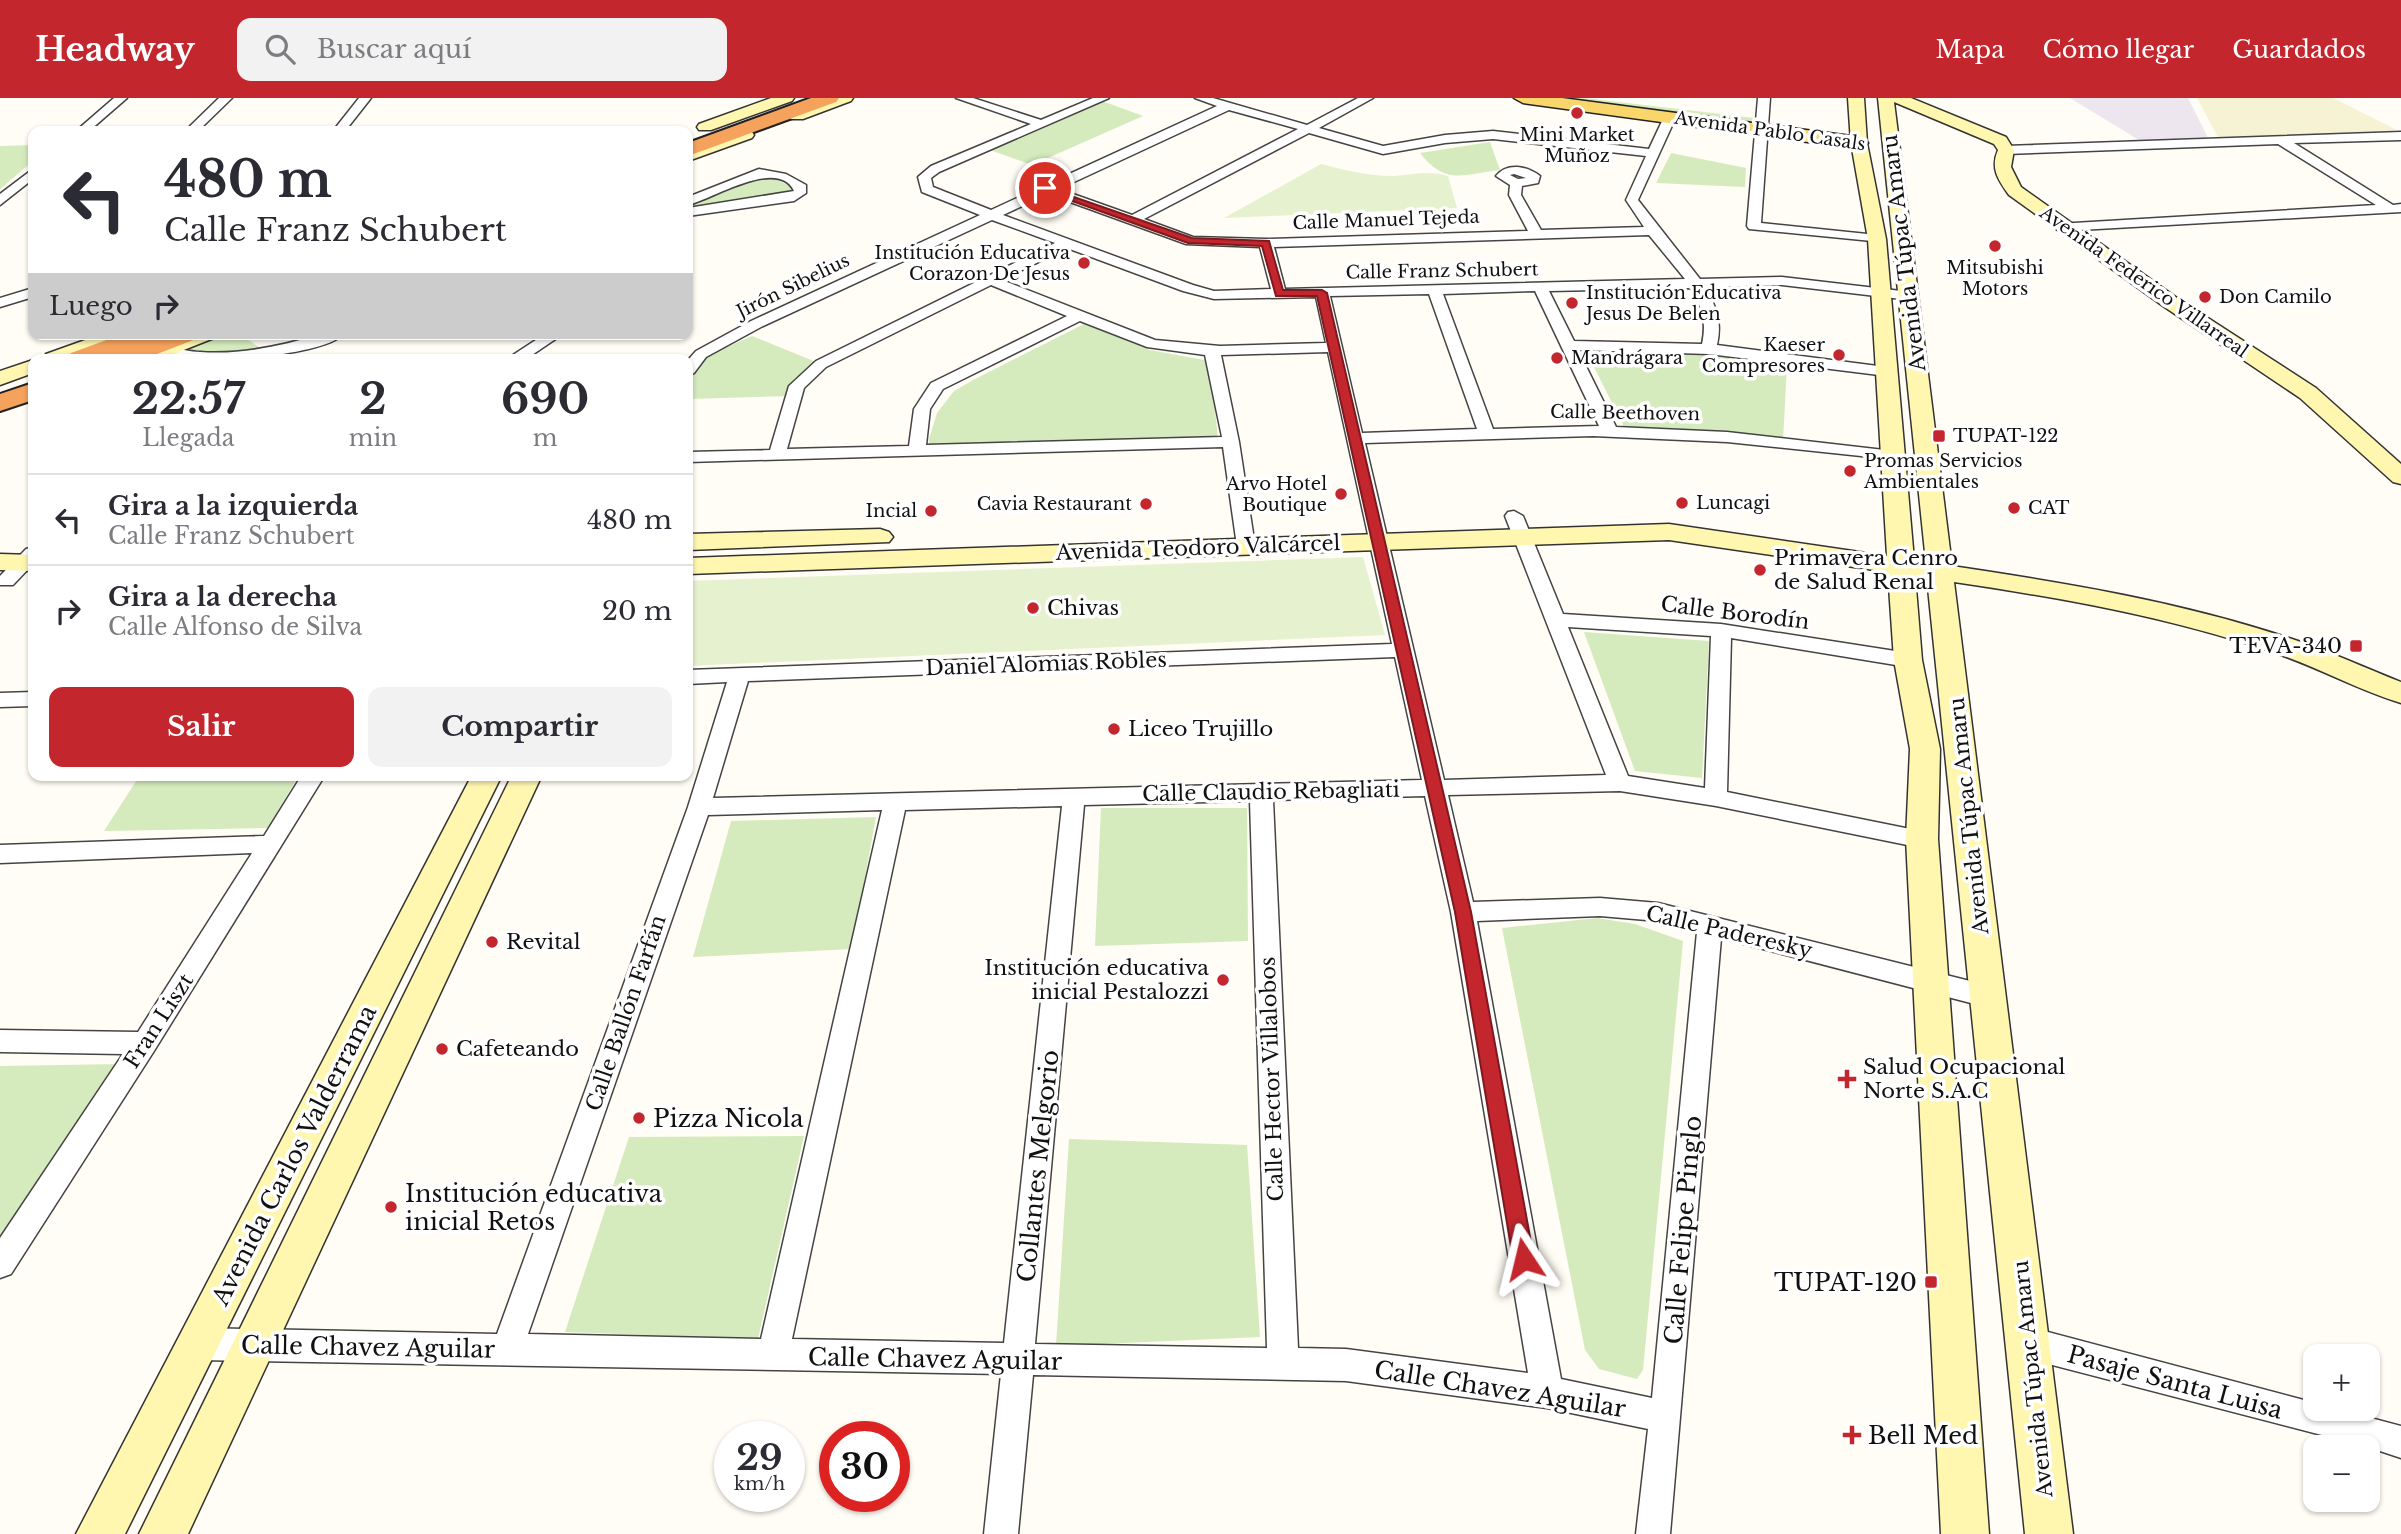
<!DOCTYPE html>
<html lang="es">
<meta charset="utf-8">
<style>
body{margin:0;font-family:"Libre Baskerville",serif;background:#f2f2f3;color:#2b2b33;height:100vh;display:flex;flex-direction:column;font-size:26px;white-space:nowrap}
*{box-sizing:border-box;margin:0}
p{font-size:23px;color:#7c7c81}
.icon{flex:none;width:38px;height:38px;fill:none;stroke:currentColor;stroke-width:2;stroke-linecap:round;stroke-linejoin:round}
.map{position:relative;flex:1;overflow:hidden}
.side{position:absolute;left:28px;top:256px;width:665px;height:427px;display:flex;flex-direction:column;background:#fff;border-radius:14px;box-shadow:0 2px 5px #0004}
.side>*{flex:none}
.guide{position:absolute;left:28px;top:28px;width:665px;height:214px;border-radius:14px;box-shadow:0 2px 5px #0004;background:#fff;color:#2b2b33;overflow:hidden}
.controls{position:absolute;left:2303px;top:1246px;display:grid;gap:14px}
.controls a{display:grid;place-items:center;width:77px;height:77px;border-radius:14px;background:#fff;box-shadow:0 2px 5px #0004;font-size:35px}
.speed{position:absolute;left:714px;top:1323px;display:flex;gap:14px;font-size:35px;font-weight:700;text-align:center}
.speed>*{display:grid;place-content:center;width:91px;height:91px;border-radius:50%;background:#fff;box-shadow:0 2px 5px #0004;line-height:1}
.speed small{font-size:18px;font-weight:400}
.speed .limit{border:10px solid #d22;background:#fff;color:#111}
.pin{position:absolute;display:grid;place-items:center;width:60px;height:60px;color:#fff;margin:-30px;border:4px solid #fff;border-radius:50%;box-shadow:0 2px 7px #0007}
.me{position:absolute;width:77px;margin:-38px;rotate:350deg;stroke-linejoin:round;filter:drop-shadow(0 0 5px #0008)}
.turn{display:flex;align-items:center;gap:24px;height:147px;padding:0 21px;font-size:32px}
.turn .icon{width:91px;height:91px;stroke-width:2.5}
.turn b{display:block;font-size:49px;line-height:60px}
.then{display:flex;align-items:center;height:66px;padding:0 21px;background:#0003;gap:14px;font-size:26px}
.eta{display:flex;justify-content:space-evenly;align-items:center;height:119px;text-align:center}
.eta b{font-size:42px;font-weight:700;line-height:49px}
.action{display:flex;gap:14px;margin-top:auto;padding:14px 21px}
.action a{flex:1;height:80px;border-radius:14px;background:#c4262e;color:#fff;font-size:28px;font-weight:700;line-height:80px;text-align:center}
.action a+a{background:#f2f2f3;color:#2b2b33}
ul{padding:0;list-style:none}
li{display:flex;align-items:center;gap:21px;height:91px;padding:0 21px;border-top:2px solid #e1e1e2}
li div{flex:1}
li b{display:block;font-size:26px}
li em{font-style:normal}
header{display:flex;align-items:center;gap:42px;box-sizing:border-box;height:98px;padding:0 35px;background:#c4262e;color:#fff}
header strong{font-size:33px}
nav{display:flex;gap:38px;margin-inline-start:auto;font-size:24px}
.search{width:490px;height:63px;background:#f2f2f3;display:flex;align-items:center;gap:18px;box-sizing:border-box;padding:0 24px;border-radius:14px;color:#7c7c81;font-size:26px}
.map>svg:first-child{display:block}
</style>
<header>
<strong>Headway</strong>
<div class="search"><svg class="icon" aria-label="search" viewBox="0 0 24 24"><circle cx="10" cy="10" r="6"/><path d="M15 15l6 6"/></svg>Buscar aquí</div>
<nav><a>Mapa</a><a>Cómo llegar</a><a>Guardados</a></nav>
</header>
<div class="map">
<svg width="2401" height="1436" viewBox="0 0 2401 1436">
<rect width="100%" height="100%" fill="#fffdf5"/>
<path fill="#eee6ef" d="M 2070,0 L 2188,0 L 2209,42 L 2139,42 Z"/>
<path fill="#f6f3d4" d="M 2197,0 L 2333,0 L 2397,32 L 2219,41 Z"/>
<path fill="#d5ebbd" d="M 1542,0 L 1584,0 L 1755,20 L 1755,28 Z
M 1102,3 L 1143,18 L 1032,67 L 990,52 Z
M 1490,44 L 1500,72 C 1463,76 1446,88 1420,55 Z
M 33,47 L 33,63 L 0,91 L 0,48 Z
M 1671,55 L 1746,70 L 1745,89 L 1656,85 Z
M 773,80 L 792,89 L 797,96 L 688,116 L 688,107 L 747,82 Z
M 1084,226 L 1150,252 L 1210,263 L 1218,341 L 929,348 L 929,341 L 937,315 L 954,293 L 973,282 Z
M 226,236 L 239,236 L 262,251 L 256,255 L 191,257 L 183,251 Z
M 752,238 L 821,266 L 790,298 L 688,301 L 688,279 L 699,267 L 701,256 L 722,251 Z
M 1593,252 L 1724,256 L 1787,266 L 1783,343 L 1727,339 L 1695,332 L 1624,329 L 1587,255 Z
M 1584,534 L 1709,543 L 1702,680 L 1635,673 Z
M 140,677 L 299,677 L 268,730 L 104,733 Z
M 1101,710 L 1247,710 L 1248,843 L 1095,848 Z
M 876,719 L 852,851 L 693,859 L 731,723 Z
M 1597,820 L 1635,826 L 1683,843 L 1643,1272 L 1637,1281 L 1599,1271 L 1585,1252 L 1502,830 Z
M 123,966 L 0,1157 L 0,968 Z
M 804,1038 L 758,1241 L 565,1234 L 629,1039 Z
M 1069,1041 L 1247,1047 L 1260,1239 L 1056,1248 Z"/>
<path fill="#e6f2cf" d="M 1321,66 C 1344,72 1368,78 1393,78 C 1413,77 1428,72 1448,78 L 1457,110 L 1224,120 Z
M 1363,459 L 1385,537 L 688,568 L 688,483 Z"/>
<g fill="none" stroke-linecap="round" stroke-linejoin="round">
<g stroke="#444" stroke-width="3">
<path id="street" d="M 114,0 L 127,0 L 89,33 L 76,33 Z
M 219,0 L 232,0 L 198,33 L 185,33 Z
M 359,0 L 371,0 L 345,33 L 333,33 Z
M 956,0 L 973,0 L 1041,22 L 1093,0 L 1109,0 L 939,74 L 931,80 L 933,89 L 991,112 L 1217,8 L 1195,0 L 1213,0 L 1307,27 L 1358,0 L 1373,0 L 1319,30 L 1383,48 L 1445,37 L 1493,33 L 1649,51 L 1664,19 L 1670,16 L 1676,19 L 1638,102 L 1700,181 L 1782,179 L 1910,194 L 1917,198 L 1910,202 L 1782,187 L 1705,189 C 1717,210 1722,224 1717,247 L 1893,270 L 1895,273 L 1887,278 L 1709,256 L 1578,252 L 1616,329 L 1727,334 L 1893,353 L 1902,358 L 1899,362 L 1727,344 L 1593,338 L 1365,345 L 1444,682 L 1606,677 L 1505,418 L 1508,414 L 1514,413 L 1523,418 L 1563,516 L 1721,526 L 1908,555 L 1915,557 L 1918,562 L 1915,567 L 1908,569 L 1731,540 L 1727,694 L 1930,735 L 1934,741 L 1930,747 L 1922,750 L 1716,708 L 1620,693 L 1448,697 L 1473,804 L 1600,800 L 1658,805 L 1990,888 L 1999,892 L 2003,899 L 1999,906 L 1990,910 L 1721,840 L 1670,1436 L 1636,1436 L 1648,1331 L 1547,1310 L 1346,1283 L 1033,1277 L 1018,1436 L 984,1436 L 1001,1276 L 199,1262 L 188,1257 L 183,1246 L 188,1235 L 199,1230 L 497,1236 L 688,709 L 727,584 L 688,586 L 688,572 L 1392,546 L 1328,254 L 1221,257 L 1239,344 L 1255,448 L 1246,454 L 1237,448 L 1223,349 L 688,364 L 688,354 L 770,352 L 789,288 L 816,263 L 1055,145 L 992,122 L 761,229 L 706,259 L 694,275 L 688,277 L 688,262 L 696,253 L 751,223 L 980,117 L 922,94 L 918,79 L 931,68 L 1031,26 ZM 1229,12 L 1298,31 L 1132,117 L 1059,91 ZM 1309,35 L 1383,56 L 1445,45 L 1493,41 L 1646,58 L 1626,102 L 1644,129 L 1541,132 L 1521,97 L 1522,88 L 1538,85 L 1540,78 C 1527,68 1507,64 1496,78 L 1510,87 L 1509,97 L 1528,133 L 1266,141 L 1193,139 L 1144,121 ZM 1514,76 L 1526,80 L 1518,81 L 1510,77 ZM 1048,96 L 1186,146 L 1260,149 L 1271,191 L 1214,193 L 1193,187 L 1003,117 ZM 1649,137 L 1685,181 L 1285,191 L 1274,149 ZM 1067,150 L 1183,193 L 1214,201 L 1316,199 L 1326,245 L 1220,248 L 1155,242 L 1002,182 ZM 991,187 L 1067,218 L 931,285 L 914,311 L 909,348 L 787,351 L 804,290 L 826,269 ZM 1691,190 C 1702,210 1707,223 1702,246 L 1574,243 L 1549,193 ZM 1535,193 L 1599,328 L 1493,331 L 1443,196 ZM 1429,196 L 1477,331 L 1362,335 L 1330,198 ZM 1080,223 L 1147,249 L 1205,257 L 1222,339 L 926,347 L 930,311 L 943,291 ZM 1568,529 L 1711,538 L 1705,690 L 1628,678 ZM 1395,559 L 1422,682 L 713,700 L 748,583 ZM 1425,698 L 1451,814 L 1528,1275 L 1346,1251 L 1298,1250 L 1273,702 ZM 1250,703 L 1267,1250 L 1035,1246 L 1084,707 ZM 1062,708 L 1004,1245 L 792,1241 L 905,712 ZM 882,712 L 761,1241 L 528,1236 L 708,717 ZM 1600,818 L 1658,823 L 1697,834 L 1652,1300 L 1561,1281 L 1477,823 Z
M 1758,0 L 1770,0 L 1761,125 L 1877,137 L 1884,141 L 1882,144 L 1749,131 L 1747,128 Z
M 2401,34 L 2401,42 L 2294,45 L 2393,107 L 2401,106 L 2401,114 L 2062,133 L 2055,129 L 2057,126 L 2376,107 L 2278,46 L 2006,56 L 2000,52 L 2006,48 Z
M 33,71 L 33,81 L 0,107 L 0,96 Z
M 759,71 L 786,76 L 806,87 L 806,95 L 794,103 L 688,118 L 688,110 L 794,93 C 778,59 713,101 688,107 L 688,99 Z
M 33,190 L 33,199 L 0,209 L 0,200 Z
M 321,236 L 344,236 C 318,261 190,266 155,257 L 152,254 C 162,245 187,254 200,254 C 241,257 282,248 321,236 Z
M 545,236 L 563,236 L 526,261 L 507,261 Z
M 33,449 L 33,466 L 13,487 L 0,487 L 0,478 L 26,451 Z
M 33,594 L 33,608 L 0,609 L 0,595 Z
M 302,677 L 325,677 L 154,953 L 11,1176 L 0,1180 L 0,1140 L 123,956 L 0,954 L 0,932 L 138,934 L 252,755 L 0,765 L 0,747 L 264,738 Z
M 2029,1229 L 2315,1305 L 2315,1311 L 2337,1311 L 2401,1328 L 2401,1360 L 2368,1349 L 2029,1261 L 2018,1256 L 2013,1245 L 2018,1234 Z"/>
</g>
<g stroke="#333" stroke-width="3">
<path id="secondary" d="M 771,0 L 794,0 L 792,3 L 711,32 L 699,32 L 697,29 L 699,26 Z
M 831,0 L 853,0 L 851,3 L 803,21 L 791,21 L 789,18 L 791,15 Z
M 1848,0 L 1864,0 L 1867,45 L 1886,141 L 1914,462 L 1926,464 L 1878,0 L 1911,0 L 2006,39 L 2014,52 L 2011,69 L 2021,89 L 2177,200 L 2316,290 L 2401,366 L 2401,386 L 2393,384 L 2300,300 L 2163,208 L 2009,97 C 1998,82 1990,70 1998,52 L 1994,46 L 1894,4 L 1952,468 C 2067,485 2181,504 2292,541 C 2329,553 2365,570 2401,584 L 2401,605 C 2357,592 2316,568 2272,554 C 2169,519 2062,500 1954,484 L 2073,1436 L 2025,1436 L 1927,480 L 1915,478 L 1922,562 L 1940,651 L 1938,741 L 1989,1436 L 1941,1436 L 1906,741 L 1910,651 L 1894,562 L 1888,474 L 1669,442 L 688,476 L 688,460 L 1669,426 L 1887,458 L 1868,141 L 1851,45 Z
M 746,32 L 752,34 L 754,37 L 752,40 L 688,63 L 688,52 Z
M 102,236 L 132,236 L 129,240 L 75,261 L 43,261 L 46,256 Z
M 187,236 L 217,236 L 214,240 L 166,259 L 150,259 L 147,254 L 150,249 Z
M 33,262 L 33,275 L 0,287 L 0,273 Z
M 880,431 L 889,434 L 893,439 L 889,444 L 688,452 L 688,436 Z
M 0,456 L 33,457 L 33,473 L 0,472 Z
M 472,677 L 502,677 L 125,1436 L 76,1436 Z
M 512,677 L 542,677 L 188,1436 L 139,1436 Z"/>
</g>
<g stroke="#222" stroke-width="3">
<path id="primary" d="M 1514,0 L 1562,0 L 1859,39 L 1868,45 L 1859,51 L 1523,5 Z"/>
</g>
<g stroke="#222" stroke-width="4">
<path id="highway" d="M 811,0 L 839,0 L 836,4 L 688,58 L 688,45 Z
M 123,236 L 200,236 L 196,241 L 144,261 L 113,261 L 113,258 L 105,261 L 67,261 L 71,255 Z
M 33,285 L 33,302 L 0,313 L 0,296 Z"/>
</g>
<use href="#street" fill="#fff" fill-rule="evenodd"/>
<use href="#secondary" fill="#fff6b0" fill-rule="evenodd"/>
<use href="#primary" fill="#f9d66b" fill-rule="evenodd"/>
<use href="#highway" fill="#f5a25d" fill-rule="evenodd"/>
</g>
<path fill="#c4262e" stroke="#7f191e" stroke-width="2" d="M 1042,88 L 1192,140 L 1269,143 L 1283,192 L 1322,192 L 1327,195 L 1471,814 L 1534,1161 L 1531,1168 L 1524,1171 L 1516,1168 L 1513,1161 L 1455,814 L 1317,198 L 1276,198 L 1262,148 L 1188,145 L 1042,92 Z"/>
<g fill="#c4262e" stroke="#fff" stroke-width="2.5">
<circle cx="1577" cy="15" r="7"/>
<circle cx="1995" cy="148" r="7"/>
<circle cx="1084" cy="165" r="7"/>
<circle cx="2205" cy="199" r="7"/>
<circle cx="1572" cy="205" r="7"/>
<circle cx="1839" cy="257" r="7"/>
<circle cx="1557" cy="260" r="7"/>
<rect x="1932" y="331" width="14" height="14" rx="3.5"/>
<circle cx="1850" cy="373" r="7"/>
<circle cx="1341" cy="396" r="7"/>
<circle cx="1682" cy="405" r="7"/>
<circle cx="1146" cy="406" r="7"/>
<circle cx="2014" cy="410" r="7"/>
<circle cx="931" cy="413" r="7"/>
<circle cx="1760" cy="472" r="7"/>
<circle cx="1033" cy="510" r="7"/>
<rect x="2349" y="541" width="14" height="14" rx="3.5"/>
<circle cx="1114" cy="631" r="7"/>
<circle cx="492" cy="844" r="7"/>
<circle cx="1223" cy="882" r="7"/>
<circle cx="442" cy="951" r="7"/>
<path d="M1843.5 970.5h7v7h7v7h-7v7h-7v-7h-7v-7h7z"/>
<circle cx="639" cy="1020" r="7"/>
<circle cx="391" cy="1109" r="7"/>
<rect x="1924" y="1177" width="14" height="14" rx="3.5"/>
<path d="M1848.5 1326.5h7v7h7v7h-7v7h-7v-7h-7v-7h7z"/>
</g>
<g text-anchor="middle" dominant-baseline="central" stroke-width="7" stroke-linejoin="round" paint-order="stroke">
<g font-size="18" fill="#111" stroke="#fff">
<text transform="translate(1770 33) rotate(8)">Avenida Pablo Casals</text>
<text transform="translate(1386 122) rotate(-2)">Calle Manuel Tejeda</text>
<text transform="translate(1442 173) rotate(-1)">Calle Franz Schubert</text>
<text transform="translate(2144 184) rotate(35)">Avenida Federico Villarreal</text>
<text transform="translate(793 188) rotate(-26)">Jirón Sibelius</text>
<text transform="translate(1625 315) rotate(1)">Calle Beethoven</text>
</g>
<g font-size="18" fill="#111" stroke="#fff" text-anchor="start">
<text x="1577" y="37" text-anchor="middle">Mini Market<tspan x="1577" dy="21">Muñoz</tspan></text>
<text x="1070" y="155" text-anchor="end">Institución Educativa<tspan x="1070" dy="21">Corazon De Jesus</tspan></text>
<text x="1995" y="170" text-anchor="middle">Mitsubishi<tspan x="1995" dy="21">Motors</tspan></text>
<text x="1586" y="195">Institución Educativa<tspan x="1586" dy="21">Jesus De Belen</tspan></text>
<text x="2219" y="199">Don Camilo</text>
<text x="1825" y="247" text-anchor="end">Kaeser<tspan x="1825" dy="21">Compresores</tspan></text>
<text x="1571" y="260">Mandrágara</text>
<text x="1953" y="338">TUPAT-122</text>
<text x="1864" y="363">Promas Servicios<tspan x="1864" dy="21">Ambientales</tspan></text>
<text x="1327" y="386" text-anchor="end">Arvo Hotel<tspan x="1327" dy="21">Boutique</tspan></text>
<text x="1696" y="405">Luncagi</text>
<text x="1132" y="406" text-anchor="end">Cavia Restaurant</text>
<text x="2028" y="410">CAT</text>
<text x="917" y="413" text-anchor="end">Incial</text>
</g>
<g font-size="21" fill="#111" stroke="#fff">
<text transform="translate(1904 155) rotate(-97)">Avenida Túpac Amaru</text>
<text transform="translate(1198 450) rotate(-2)">Avenida Teodoro Valcárcel</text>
<text transform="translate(1735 515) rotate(7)">Calle Borodín</text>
<text transform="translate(1046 566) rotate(-2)">Daniel Alomias Robles</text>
<text transform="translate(1271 694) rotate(-1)">Calle Claudio Rebagliati</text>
<text transform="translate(1969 718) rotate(-96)">Avenida Túpac Amaru</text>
<text transform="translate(1729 834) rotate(13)">Calle Paderesky</text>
<text transform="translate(626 915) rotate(-71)">Calle Ballón Farfán</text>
<text transform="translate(159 923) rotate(-57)">Fran Liszt</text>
<text transform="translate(1272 981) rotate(-92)">Calle Hector Villalobos</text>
<text transform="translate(2033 1281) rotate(-96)">Avenida Túpac Amaru</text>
</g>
<g font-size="21" fill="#111" stroke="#fff" text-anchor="start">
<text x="1774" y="460">Primavera Cenro<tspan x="1774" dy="24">de Salud Renal</tspan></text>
<text x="1047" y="510">Chivas</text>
<text x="2342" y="548" text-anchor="end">TEVA-340</text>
<text x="1128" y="631">Liceo Trujillo</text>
<text x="506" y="844">Revital</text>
<text x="1209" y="870" text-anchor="end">Institución educativa<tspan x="1209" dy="24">inicial Pestalozzi</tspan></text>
<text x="456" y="951">Cafeteando</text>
<text x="1863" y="969">Salud Ocupacional<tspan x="1863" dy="24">Norte S.A.C</tspan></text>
</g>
<g font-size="24" fill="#111" stroke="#fff" text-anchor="start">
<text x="653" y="1020">Pizza Nicola</text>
<text x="405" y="1095">Institución educativa<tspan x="405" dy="28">inicial Retos</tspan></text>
<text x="1917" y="1184" text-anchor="end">TUPAT-120</text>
<text x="1868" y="1337">Bell Med</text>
</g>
<g font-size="24" fill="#111" stroke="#fff">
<text transform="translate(294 1057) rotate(-63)">Avenida Carlos Valderrama</text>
<text transform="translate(1038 1068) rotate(-84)">Collantes Melgorio</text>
<text transform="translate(1683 1132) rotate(-85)">Calle Felipe Pinglo</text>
<text transform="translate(368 1249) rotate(1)">Calle Chavez Aguilar</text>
<text transform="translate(935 1261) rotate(1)">Calle Chavez Aguilar</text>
<text transform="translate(2175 1284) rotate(15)">Pasaje Santa Luisa</text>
<text transform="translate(1500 1291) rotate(9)">Calle Chavez Aguilar</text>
</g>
</g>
</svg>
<div class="controls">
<a>+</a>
<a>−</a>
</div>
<div class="speed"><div>29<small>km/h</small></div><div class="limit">30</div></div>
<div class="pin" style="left:1045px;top:90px;background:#d93025"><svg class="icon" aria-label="arrive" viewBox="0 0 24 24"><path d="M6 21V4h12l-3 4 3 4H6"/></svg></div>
<svg class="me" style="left:1524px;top:1161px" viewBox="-20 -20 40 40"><path d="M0-17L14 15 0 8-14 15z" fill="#c4262e" stroke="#fff" stroke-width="4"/></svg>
<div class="guide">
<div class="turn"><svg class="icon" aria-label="left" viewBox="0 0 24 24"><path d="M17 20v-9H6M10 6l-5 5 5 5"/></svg><div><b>480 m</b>Calle Franz Schubert</div></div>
<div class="then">Luego<svg class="icon" aria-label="right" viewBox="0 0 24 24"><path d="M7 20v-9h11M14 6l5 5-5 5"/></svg></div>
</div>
<section class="side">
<div class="eta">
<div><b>22:57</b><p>Llegada</p></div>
<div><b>2</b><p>min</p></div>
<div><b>690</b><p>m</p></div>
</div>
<ul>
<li><svg class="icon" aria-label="left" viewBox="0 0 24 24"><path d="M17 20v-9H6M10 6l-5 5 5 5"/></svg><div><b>Gira a la izquierda</b><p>Calle Franz Schubert</p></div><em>480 m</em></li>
<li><svg class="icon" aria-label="right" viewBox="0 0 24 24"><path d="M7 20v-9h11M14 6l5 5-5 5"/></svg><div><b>Gira a la derecha</b><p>Calle Alfonso de Silva</p></div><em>20 m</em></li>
</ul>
<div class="action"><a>Salir</a><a>Compartir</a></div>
</section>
</div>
